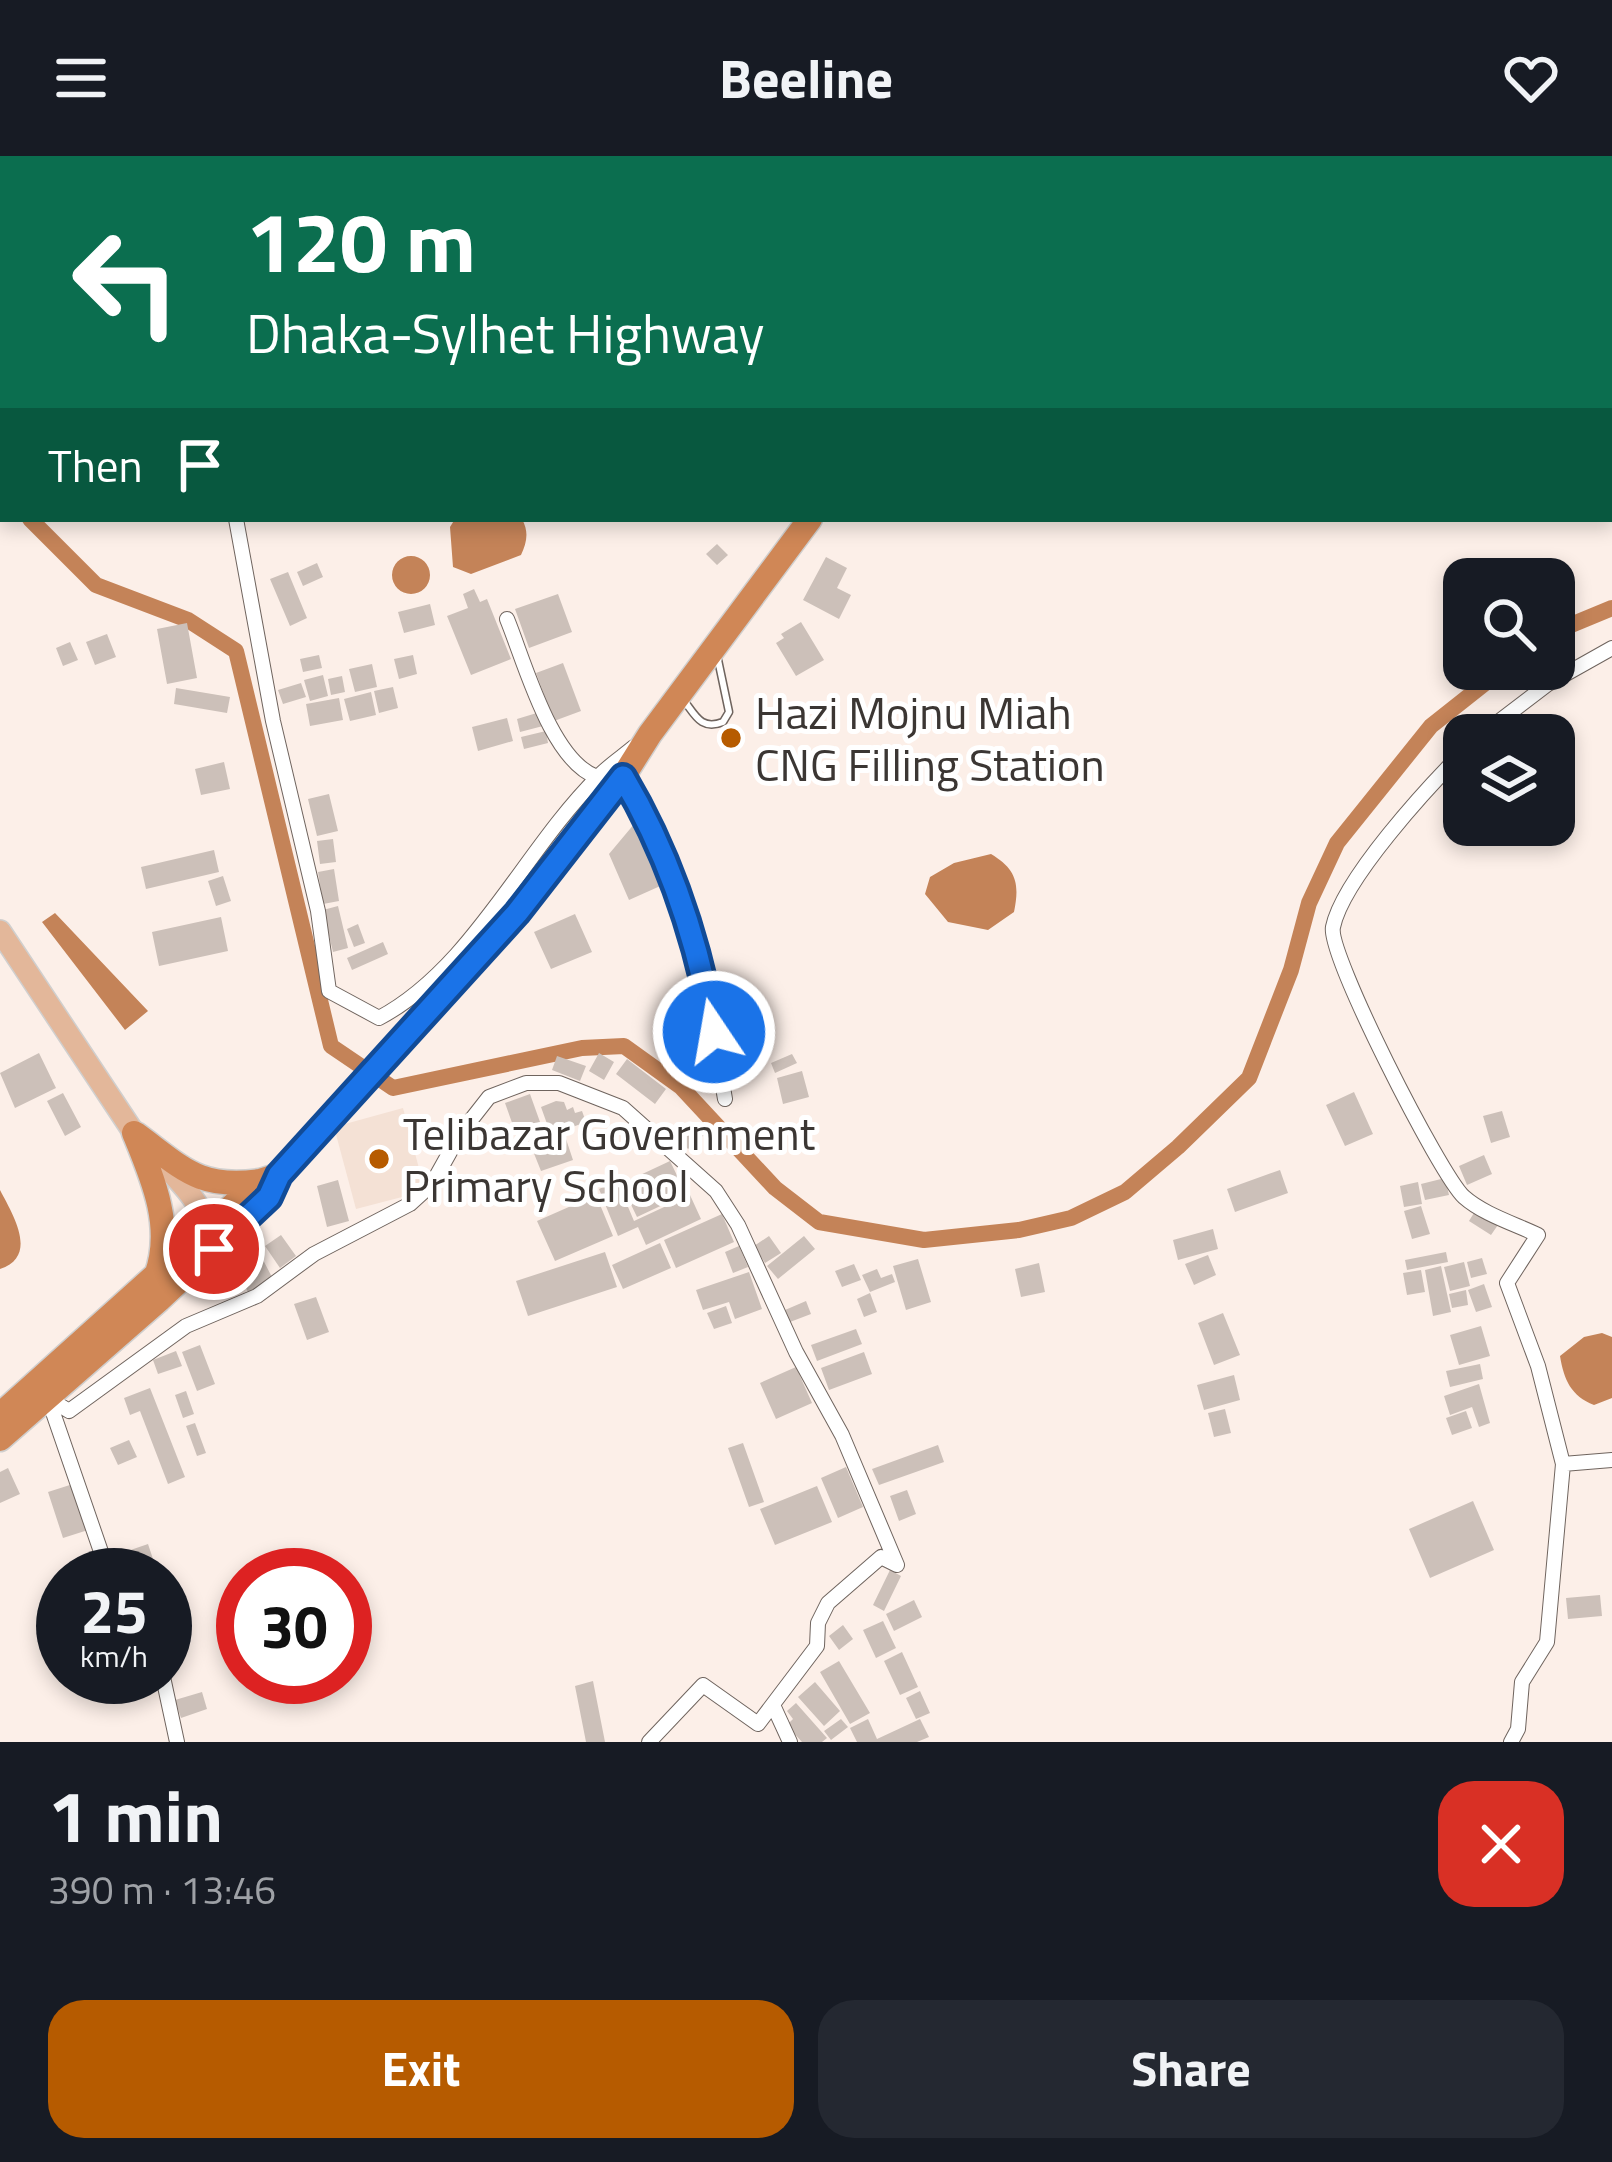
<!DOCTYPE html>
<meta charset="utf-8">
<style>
body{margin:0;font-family:"Titillium Web",sans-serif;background:#242831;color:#f1f3f6;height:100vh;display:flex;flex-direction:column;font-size:45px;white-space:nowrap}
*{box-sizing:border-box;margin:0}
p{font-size:39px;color:#9ea1a6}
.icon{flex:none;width:66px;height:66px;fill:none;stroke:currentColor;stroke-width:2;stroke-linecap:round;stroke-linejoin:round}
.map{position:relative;height:1586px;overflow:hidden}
.drawer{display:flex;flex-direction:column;background:#171b24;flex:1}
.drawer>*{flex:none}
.hud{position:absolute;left:0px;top:0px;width:1614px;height:366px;box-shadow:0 6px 18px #0003;background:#0b6e4f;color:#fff;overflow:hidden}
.tools{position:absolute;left:1443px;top:402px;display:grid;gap:24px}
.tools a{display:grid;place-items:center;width:132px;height:132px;border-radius:24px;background:#171b24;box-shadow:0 6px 18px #0003;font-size:60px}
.speed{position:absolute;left:36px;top:1392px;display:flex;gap:24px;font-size:60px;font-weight:700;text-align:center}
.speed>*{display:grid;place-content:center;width:156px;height:156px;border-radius:50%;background:#171b24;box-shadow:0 6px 18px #0003;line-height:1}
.speed small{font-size:30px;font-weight:400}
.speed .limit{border:18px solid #d22;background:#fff;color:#111}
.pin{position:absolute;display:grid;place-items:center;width:102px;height:102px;color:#fff;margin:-51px;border:6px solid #fff;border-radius:50%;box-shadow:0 3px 12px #0007}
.me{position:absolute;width:132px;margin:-66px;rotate:348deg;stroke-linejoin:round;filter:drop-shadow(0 0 9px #0008)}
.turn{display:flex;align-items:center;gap:42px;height:252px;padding:0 48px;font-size:54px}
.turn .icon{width:156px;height:156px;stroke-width:2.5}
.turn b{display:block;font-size:84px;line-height:102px}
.then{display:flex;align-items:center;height:114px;padding:0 48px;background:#0003;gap:24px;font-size:45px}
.round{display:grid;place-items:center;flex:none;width:126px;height:126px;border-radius:36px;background:#242831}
.overview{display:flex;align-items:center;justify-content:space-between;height:204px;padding:0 48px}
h1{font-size:72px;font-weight:700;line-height:90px}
.cta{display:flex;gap:24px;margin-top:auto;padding:24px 48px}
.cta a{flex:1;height:138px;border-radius:36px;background:#b65b00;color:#fff;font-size:48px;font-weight:700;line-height:138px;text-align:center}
.cta a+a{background:#242831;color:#f1f3f6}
header{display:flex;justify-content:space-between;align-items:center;height:156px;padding:0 48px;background:#171b24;font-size:54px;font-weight:700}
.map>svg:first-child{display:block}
</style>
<header><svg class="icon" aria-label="menu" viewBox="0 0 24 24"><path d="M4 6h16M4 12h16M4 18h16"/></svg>Beeline<svg class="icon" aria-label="heart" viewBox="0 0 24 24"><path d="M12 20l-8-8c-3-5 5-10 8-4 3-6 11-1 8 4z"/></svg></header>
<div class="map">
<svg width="1612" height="1586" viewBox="0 0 1612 1586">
<rect width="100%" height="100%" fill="#fcefe8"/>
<path fill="#f4e1d5" d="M 403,952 L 425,1035 L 356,1053 L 334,971 Z"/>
<path fill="#c48358" d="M 455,363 L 522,363 C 529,376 527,386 521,399 L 471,418 L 453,411 L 450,371 Z
M392 419a19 19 0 1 1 38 0a19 19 0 1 1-38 0Z
M 991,698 C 1016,713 1020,727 1014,756 L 988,774 L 948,766 L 925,738 L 930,721 L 954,707 Z
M 55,757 L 148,855 L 125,874 L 42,766 Z
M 0,1034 C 13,1059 39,1100 0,1113 Z
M 1602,1177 L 1612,1181 L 1612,1242 L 1594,1249 C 1571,1240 1564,1224 1560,1200 L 1584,1181 Z"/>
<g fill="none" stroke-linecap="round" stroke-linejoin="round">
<path stroke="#c48358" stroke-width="16" d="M 0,341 L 3,343
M 30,363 L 96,429 L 188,464 L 236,495 L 331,890 L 393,932 L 582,892 L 624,890 L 681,931 L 775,1032 L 819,1066 L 924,1084 L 1019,1074 L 1071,1062 L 1125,1036 L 1178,991 L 1249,922 L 1291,814 L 1309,747 L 1337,687 L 1431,570 L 1503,513
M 1554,476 L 1612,452"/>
</g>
<path fill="#ccc0b9" d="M 717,388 L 728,399 L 717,409 L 706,398 Z
M 826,401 L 847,412 L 837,432 L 851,439 L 839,463 L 803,444 Z
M 317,407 L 323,421 L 303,430 L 297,416 Z
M 288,416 L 307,462 L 290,470 L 270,423 Z
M 474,433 L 480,446 L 487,443 L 511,503 L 471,519 L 447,460 L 468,452 L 463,438 Z
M 558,438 L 572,476 L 529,492 L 515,453 Z
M 430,448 L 435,469 L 404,477 L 398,456 Z
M 801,466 L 824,504 L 796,520 L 776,487 L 784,482 L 781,478 Z
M 187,467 L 197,522 L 167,528 L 157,473 Z
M 107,478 L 116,501 L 95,509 L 86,486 Z
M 70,486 L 78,504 L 63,510 L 56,492 Z
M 319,499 L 322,512 L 303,516 L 300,503 Z
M 413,499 L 417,518 L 399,523 L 394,503 Z
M 563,507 L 581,555 L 554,565 L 536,517 Z
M 372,508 L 377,531 L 355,536 L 349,513 Z
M 323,519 L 328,540 L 310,545 L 304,524 Z
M 342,520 L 345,536 L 331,539 L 328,523 Z
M 301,527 L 306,541 L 283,548 L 278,534 Z
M 393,531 L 398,552 L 379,557 L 374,535 Z
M 176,532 L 230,541 L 227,557 L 174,548 Z
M 371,536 L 376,559 L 350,565 L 344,543 Z
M 339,542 L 343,564 L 310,570 L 306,548 Z
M 540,556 L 543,570 L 520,576 L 517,563 Z
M 507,562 L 513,585 L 478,595 L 472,571 Z
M 546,575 L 548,587 L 524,593 L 521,581 Z
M 224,606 L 230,633 L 201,639 L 195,613 Z
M 329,638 L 338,675 L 317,680 L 308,643 Z
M 640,661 L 667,727 L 629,744 L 609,698 Z
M 333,683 L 336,706 L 320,708 L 317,685 Z
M 214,694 L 219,716 L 146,733 L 141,711 Z
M 334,713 L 339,745 L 323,748 L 318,716 Z
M 223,720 L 231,745 L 216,750 L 208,725 Z
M 338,750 L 348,792 L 333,796 L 323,754 Z
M 575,758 L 592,796 L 551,813 L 534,776 Z
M 221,761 L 228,795 L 159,810 L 152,776 Z
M 358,768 L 365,787 L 354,791 L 347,773 Z
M 383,786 L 388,798 L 352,814 L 347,802 Z
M 39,897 L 56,932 L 15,952 L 0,917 Z
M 599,897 L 614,906 L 604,924 L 589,915 Z
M 792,898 L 797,907 L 775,917 L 771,907 Z
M 557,900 L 586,910 L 580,925 L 552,914 Z
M 627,903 L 666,933 L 655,948 L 616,918 Z
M 802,915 L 809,941 L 783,948 L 777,922 Z
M 1354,936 L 1373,978 L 1345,990 L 1326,949 Z
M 63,937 L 81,971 L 65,980 L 47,945 Z
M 530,938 L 540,966 L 515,975 L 505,947 Z
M 556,945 L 564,946 L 567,954 L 573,951 L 575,957 L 582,955 L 586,966 L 551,979 L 541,951 Z
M 1502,955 L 1510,981 L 1491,987 L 1483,960 Z
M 695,969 L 704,979 L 688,993 L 679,983 Z
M 559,978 L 560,982 L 565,980 L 573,1004 L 541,1015 L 533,995 L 546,990 L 543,983 Z
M 1484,999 L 1492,1018 L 1467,1029 L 1459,1010 Z
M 670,1005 L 686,1038 L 637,1061 L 621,1028 Z
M 1280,1014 L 1288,1037 L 1235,1056 L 1227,1033 Z
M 1445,1022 L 1449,1039 L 1425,1044 L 1421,1028 Z
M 338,1024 L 349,1065 L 327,1071 L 317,1030 Z
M 617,1025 L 634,1065 L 690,1039 L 701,1063 L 646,1089 L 638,1071 L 618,1080 L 599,1033 Z
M 1418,1026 L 1422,1048 L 1404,1051 L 1400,1030 Z
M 596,1039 L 613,1080 L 555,1105 L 537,1065 Z
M 1421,1050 L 1430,1078 L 1412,1083 L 1404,1055 Z
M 1477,1052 L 1500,1066 L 1491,1079 L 1469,1065 Z
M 722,1058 L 734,1086 L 676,1112 L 664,1084 Z
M 1213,1073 L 1218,1093 L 1178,1104 L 1173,1084 Z
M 281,1079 L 296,1100 L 280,1112 L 265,1090 Z
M 769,1080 L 781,1097 L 765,1107 L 754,1090 Z
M 804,1080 L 815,1093 L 778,1123 L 767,1110 Z
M 660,1087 L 671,1112 L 623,1133 L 612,1109 Z
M 739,1090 L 748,1111 L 733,1117 L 725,1096 Z
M 605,1096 L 617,1131 L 528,1160 L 516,1125 Z
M 1446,1096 L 1448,1106 L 1407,1114 L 1405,1104 Z
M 1208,1099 L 1216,1119 L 1194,1129 L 1185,1108 Z
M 262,1102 L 273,1123 L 248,1136 L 237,1114 Z
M 1482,1102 L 1487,1118 L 1471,1122 L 1467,1106 Z
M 918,1103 L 931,1146 L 906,1154 L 893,1110 Z
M 1464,1106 L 1470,1130 L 1450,1135 L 1444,1111 Z
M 1039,1107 L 1045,1136 L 1021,1141 L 1015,1113 Z
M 854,1108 L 861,1124 L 842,1131 L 835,1115 Z
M 1441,1110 L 1451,1156 L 1433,1160 L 1425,1114 Z
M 877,1113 L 881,1122 L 892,1118 L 895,1126 L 870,1136 L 862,1119 Z
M 1421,1114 L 1425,1136 L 1407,1139 L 1403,1117 Z
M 749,1116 L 762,1153 L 735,1163 L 729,1146 L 703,1154 L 696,1134 Z
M 1484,1128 L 1492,1151 L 1476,1156 L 1468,1134 Z
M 1466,1134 L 1468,1149 L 1452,1152 L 1449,1138 Z
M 870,1137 L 877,1156 L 864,1161 L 857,1143 Z
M 316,1141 L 329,1176 L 307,1184 L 294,1148 Z
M 806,1145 L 811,1158 L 790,1166 L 785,1154 Z
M 726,1150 L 732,1167 L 714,1173 L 707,1157 Z
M 1223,1157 L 1240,1199 L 1214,1209 L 1198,1167 Z
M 1481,1170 L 1490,1200 L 1459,1209 L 1450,1179 Z
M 856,1173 L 862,1188 L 817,1205 L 811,1189 Z
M 200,1189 L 215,1228 L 197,1235 L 182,1196 Z
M 176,1195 L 182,1210 L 158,1218 L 153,1204 Z
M 864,1196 L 872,1218 L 829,1234 L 821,1212 Z
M 1480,1208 L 1483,1223 L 1450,1231 L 1446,1215 Z
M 796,1211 L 812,1247 L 776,1263 L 760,1227 Z
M 1234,1219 L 1240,1244 L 1204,1254 L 1197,1229 Z
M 1479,1228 L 1490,1267 L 1479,1271 L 1472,1251 L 1450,1259 L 1444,1240 Z
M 150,1232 L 185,1321 L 168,1328 L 140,1255 L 130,1259 L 124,1242 Z
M 186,1235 L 194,1258 L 183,1262 L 175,1239 Z
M 1225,1253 L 1231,1277 L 1214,1281 L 1208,1257 Z
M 1466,1255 L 1472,1272 L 1452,1279 L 1446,1262 Z
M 195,1267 L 206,1297 L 197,1300 L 186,1270 Z
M 129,1284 L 137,1301 L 118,1309 L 110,1292 Z
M 743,1287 L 764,1346 L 749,1351 L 728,1292 Z
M 938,1289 L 944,1306 L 879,1329 L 872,1313 Z
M 846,1311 L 863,1351 L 838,1362 L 821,1322 Z
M 8,1312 L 20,1338 L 0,1347 L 0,1316 Z
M 73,1328 L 88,1374 L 63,1382 L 48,1336 Z
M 817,1330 L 832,1366 L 775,1389 L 760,1353 Z
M 907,1334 L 916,1358 L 899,1365 L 890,1340 Z
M 1473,1345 L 1494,1394 L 1430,1422 L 1409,1373 Z
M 148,1388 L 154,1406 L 125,1416 L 119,1398 Z
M 890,1414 L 901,1420 L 884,1455 L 873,1449 Z
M 1600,1439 L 1602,1460 L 1568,1463 L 1566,1442 Z
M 914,1444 L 922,1461 L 894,1475 L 886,1458 Z
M 883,1465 L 896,1492 L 876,1502 L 863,1474 Z
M 843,1469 L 853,1483 L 839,1494 L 829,1480 Z
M 902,1496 L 918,1531 L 900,1539 L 884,1505 Z
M 839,1505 L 870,1557 L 850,1568 L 820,1516 Z
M 593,1525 L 605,1586 L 586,1586 L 575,1530 Z
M 815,1526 L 840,1555 L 824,1570 L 798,1541 Z
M 920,1535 L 930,1557 L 916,1563 L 906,1542 Z
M 202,1536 L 207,1553 L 181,1562 L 175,1544 Z
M 796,1547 L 827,1582 L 822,1586 L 802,1586 L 792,1575 L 789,1567 L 793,1563 L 787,1555 Z
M 841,1563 L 848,1571 L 831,1584 L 824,1575 Z
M 868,1563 L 877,1583 L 920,1563 L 929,1581 L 917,1586 L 857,1586 L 850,1572 Z"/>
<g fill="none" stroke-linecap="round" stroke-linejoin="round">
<g stroke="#6f645e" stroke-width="9">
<path id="lane" d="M 682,542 C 695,558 700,575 723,566 L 729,556 L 717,499"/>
</g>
<g stroke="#6f645e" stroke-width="16">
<path id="street" d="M 109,0 L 110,3
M 941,0 L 945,3
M 1532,0 L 1535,3
M 1611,222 L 1612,225
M 236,363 L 273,565 L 318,755 L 329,835 L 379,862 C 473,812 524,694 598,621 C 608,610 622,601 634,591
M 507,463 C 525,507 551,605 597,621
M 1481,579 L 1548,528 L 1612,492
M 1464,595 C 1428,631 1343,723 1333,771 C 1327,797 1440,1019 1464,1041 C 1483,1058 1515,1068 1538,1079 L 1507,1127 L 1538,1210 L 1563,1308 L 1547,1486 L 1522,1526 L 1518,1573 L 1511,1586
M 623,621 C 682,721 706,829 725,943
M 48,1242 L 69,1255 L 186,1170 L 257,1140 L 314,1098 L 410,1048 L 432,1028 L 460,978 L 489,941 L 526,927 L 559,927 L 623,952 L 716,1035 L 738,1069 L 796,1196 L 842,1279 L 897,1409 L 881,1401 L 828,1447 L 818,1467 L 817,1490 L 758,1568 L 703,1529 L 649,1586
M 48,1242 L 109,1419
M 1563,1308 L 1612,1304
M 163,1521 L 177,1586
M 773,1549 L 790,1586"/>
</g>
<g stroke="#d0cfce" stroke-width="24">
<path id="primary" d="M 0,775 L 134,977 C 157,1006 211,1045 208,1085"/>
</g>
<g stroke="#d0cfce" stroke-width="27">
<path id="highway" d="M 1075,3 L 1078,0
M 134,977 C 153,1023 174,1071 156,1120
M 136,978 C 184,1013 198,1033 260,1025
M 0,1259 L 260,1025 L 279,1019
M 0,1283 L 159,1144 L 269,1041 L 279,1019 L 517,757 L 623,621 L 650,578 L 810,363"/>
</g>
<use href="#lane" stroke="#fff" stroke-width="6"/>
<use href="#street" stroke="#fff" stroke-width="14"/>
<use href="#primary" stroke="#e3b79a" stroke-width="21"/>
<use href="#highway" stroke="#d08756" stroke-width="24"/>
</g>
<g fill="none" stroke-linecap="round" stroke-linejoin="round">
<g stroke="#114b97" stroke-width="30">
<path id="route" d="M 214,1093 L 269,1041 L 279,1019 L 517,757 L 623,621 C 670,700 698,786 714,876"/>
</g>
<use href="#route" stroke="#1a73e8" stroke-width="21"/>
</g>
<g fill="#b65b00" stroke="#fff" stroke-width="4.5">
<circle cx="731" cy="582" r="12"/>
<circle cx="379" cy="1003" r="12"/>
</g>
<g text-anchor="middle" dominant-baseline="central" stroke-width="10" stroke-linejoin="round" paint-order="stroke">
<g font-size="45" fill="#3b3633" stroke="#fff" text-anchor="start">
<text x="755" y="556">Hazi Mojnu Miah<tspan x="755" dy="52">CNG Filling Station</tspan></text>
<text x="403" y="977">Telibazar Government<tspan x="403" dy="52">Primary School</tspan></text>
</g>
</g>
</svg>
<div class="tools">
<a><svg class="icon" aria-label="search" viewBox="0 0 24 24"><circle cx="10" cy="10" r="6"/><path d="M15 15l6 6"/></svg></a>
<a><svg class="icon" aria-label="layers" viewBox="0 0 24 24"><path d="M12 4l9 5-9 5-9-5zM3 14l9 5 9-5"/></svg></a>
</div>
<div class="speed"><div>25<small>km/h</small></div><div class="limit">30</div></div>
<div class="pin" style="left:214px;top:1093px;background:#d93025"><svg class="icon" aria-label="arrive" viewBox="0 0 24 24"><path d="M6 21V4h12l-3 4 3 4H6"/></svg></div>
<svg class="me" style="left:714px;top:876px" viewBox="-20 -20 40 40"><circle r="17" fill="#1a73e8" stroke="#fff" stroke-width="3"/><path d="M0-11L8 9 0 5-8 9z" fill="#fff"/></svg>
<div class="hud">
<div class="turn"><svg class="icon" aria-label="left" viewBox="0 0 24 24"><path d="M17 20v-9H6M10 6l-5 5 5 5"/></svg><div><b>120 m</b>Dhaka-Sylhet Highway</div></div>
<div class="then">Then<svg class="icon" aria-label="arrive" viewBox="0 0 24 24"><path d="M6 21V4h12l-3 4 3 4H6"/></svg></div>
</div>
</div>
<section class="drawer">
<div class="overview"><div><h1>1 min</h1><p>390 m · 13:46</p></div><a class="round" style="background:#d93025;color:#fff"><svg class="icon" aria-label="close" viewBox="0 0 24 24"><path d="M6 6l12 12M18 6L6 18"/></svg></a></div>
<div class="cta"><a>Exit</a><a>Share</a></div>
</section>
